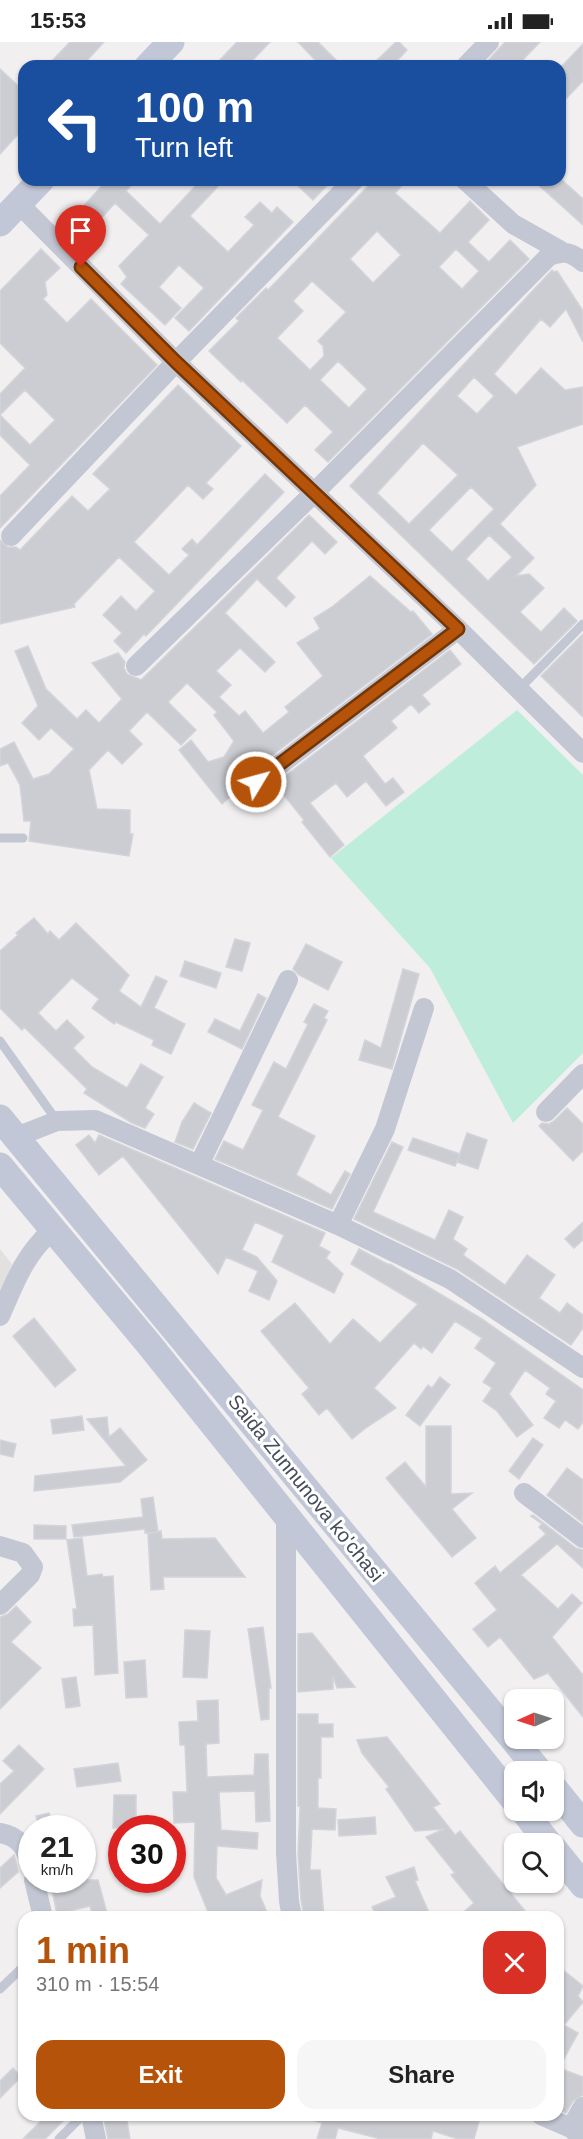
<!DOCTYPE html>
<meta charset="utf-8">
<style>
body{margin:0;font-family:Arial,sans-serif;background:#f6f6f6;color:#222;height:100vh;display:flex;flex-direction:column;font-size:22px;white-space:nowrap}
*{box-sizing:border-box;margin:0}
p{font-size:20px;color:#767676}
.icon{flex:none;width:33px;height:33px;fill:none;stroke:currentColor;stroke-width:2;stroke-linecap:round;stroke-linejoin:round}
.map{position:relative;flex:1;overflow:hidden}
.drawer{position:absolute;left:18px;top:1869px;width:546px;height:210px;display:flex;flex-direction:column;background:#fff;border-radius:18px;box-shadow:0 2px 4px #0004}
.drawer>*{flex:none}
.banner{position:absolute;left:18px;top:18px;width:548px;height:126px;border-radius:18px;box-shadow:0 2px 4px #0004;background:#1a4fa0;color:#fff;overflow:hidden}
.needle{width:39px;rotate:267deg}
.controls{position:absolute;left:504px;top:1647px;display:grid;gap:12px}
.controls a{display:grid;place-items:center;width:60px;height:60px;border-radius:12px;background:#fff;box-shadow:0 2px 4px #0004;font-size:30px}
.speed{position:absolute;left:18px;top:1773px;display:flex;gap:12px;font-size:30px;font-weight:700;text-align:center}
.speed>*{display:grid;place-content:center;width:78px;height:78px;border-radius:50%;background:#fff;box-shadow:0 2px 4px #0004;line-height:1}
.speed small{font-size:15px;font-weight:400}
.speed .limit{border:9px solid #d22;background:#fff;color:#111}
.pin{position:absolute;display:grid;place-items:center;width:51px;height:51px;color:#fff;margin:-62px -26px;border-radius:50% 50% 50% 0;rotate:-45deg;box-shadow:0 0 6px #0007}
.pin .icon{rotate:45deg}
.me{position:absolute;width:66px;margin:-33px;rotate:53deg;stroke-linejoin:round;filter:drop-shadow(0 0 4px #0008)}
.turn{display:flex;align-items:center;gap:21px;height:126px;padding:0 18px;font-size:27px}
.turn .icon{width:78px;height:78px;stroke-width:2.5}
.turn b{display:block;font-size:42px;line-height:51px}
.round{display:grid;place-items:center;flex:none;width:63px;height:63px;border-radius:18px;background:#f6f6f6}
.head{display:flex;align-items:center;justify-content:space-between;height:102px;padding:0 18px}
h1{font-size:36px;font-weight:700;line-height:45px;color:#b45309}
.cta{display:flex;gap:12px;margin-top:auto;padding:12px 18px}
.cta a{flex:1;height:69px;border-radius:18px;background:#b45309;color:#fff;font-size:24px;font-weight:700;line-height:69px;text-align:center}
.cta a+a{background:#f6f6f6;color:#222}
.status{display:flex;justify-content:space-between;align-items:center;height:42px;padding:0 30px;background:#fff;direction:ltr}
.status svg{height:16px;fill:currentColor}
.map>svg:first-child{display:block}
</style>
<div class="status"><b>15:53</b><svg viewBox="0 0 49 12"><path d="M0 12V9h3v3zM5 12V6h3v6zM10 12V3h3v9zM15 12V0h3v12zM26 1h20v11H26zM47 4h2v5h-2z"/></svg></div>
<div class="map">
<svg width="583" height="2097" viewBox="0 0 583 2097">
<rect width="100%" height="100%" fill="#f1efef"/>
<path fill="#e2e1e0" d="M 0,1207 L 12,1222 L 0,1253 Z"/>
<path fill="#bfeddc" d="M 517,668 L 583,733 L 583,1011 L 513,1081 L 430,926 L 331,816 Z"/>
<path fill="#cccdd3" stroke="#d3d3da" stroke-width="1.5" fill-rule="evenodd" d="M 70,0 L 104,0 L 82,24 L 47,24 Z
M 237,0 L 270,0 L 247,24 L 214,24 Z
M 298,0 L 318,0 L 342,24 L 321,24 Z
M 396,0 L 399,0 L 407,8 L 392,24 L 371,24 Z
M 505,0 L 540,0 L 517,24 L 483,24 Z
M 583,2 L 583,39 L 560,63 L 560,26 Z
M 0,27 L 24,49 L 24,86 L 0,112 Z
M 107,138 L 136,138 L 126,149 L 160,182 L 201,138 L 224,138 L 190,174 L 228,210 L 254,183 L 245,175 L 260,160 L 272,171 L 277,165 L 293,180 L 189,289 L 175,276 L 204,246 L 179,223 L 159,245 L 181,266 L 165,283 L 121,242 L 127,235 L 119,224 L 149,193 L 115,161 L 88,191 L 85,188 L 76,198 L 59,182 L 68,172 L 72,177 Z
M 292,138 L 332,138 L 313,158 Z
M 374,138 L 407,138 L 395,151 L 440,191 L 470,159 L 489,178 L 468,200 L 489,220 L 510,198 L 529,217 L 328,420 L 315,408 L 333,390 L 305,363 L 287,381 L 242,338 L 241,340 L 209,309 L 239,279 L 236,276 L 266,246 L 268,248 ZM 377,189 L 401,213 L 373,241 L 350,217 ZM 456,207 L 479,229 L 462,247 L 439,225 ZM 312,239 L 346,270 L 318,299 L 323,304 L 324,314 L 310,328 L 277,296 L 303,269 L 293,259 ZM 338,319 L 367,347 L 349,366 L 320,338 Z
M 533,138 L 562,138 L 583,157 L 583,183 Z
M 41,207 L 60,226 L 45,240 L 47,253 L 43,257 L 67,281 L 91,257 L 157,323 L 0,486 L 0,454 L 30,423 L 0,393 L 0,352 L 25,326 L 0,301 L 0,249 ZM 25,348 L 55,378 L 30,403 L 0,373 Z
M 552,228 L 554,230 L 557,229 L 583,269 L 583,300 L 566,267 L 550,285 L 541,277 L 494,332 L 516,353 L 541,326 L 565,348 L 583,345 L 583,382 L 517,405 L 536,443 L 500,482 L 534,516 L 516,534 L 529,532 L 544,546 L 520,570 L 541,590 L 564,566 L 577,579 L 534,622 L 350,444 ZM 474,335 L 494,354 L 477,372 L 457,354 ZM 423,401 L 458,433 L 409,482 L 377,451 ZM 471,445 L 494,467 L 452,510 L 429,488 ZM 489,493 L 512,515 L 488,539 L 466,517 Z
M 178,343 L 241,404 L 206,441 L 213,447 L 203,457 L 188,443 L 134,500 L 169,533 L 189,513 L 182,507 L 192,497 L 197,503 L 265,432 L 284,450 L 146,594 L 144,592 L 126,611 L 114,599 L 122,591 L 103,573 L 121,554 L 136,569 L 155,549 L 119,515 L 74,562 L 75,565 L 0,582 L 0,498 L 8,505 L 16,505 L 20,508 L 72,454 L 88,469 L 110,447 L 93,432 Z
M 309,473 L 337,500 L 325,512 L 312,499 L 276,536 L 295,555 L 286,565 L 257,537 L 225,571 L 275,620 L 265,630 L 240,606 L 216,629 L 231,643 L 219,655 L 239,674 L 245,669 L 263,691 L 289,670 L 285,665 L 323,634 L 297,601 L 320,587 L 314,576 L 332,565 L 370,534 L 411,570 L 413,569 L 432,592 L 250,730 L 245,741 L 222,762 L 179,708 L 191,698 L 208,720 L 224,715 L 234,699 L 214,673 L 217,670 L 187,641 L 168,660 L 196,688 L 181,703 L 147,670 L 129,689 L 142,702 L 122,722 L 108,708 L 89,728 L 97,767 L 130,768 L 130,792 L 133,792 L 129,814 L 29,799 L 31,779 L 24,779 L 20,743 L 8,721 L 0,724 L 0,707 L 14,700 L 33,737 L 49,732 L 74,707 L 51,686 L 39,698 L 22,681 L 38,664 L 15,609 L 28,604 L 46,647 L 77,677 L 86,668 L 99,681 L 122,657 L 92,621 L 118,611 L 125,620 L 124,626 L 127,632 L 141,638 Z
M 583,592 L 583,675 L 541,634 Z
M 450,608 L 461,622 L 422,653 L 430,662 L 419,671 L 411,662 L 391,679 L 397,686 L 363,714 L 385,742 L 393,736 L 404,750 L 386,764 L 366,739 L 347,755 L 336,741 L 310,761 L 344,803 L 330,815 L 302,780 L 304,778 L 275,742 Z
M 34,876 L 48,892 L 50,889 L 59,898 L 76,881 L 129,933 L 119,949 L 141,965 L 156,934 L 167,939 L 154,966 L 185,982 L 171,1012 L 152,1003 L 154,998 L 116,980 L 114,982 L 92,966 L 99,957 L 72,936 L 38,971 L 56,989 L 67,978 L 84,995 L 73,1006 L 92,1025 L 127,1046 L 141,1022 L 163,1035 L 145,1066 L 154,1072 L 145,1086 L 132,1081 L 84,1051 L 87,1047 L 24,985 L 22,988 L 0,966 L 0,909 L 18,893 L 16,891 Z
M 235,897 L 250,901 L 242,929 L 226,925 Z
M 306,902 L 342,920 L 328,948 L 299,933 L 293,927 Z
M 185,919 L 221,931 L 216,946 L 180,934 Z
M 403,927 L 419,932 L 392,1027 L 359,1018 L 365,998 L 381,1006 Z
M 258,952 L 266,956 L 242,1007 L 208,990 L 215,977 L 240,989 Z
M 314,962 L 328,969 L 324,976 L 327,978 L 278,1075 L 315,1094 L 296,1133 L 331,1153 L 345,1129 L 350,1132 L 332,1167 L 215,1117 L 224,1099 L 243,1108 L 263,1068 L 252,1063 L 274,1020 L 286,1027 L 308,982 L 304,980 Z
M 194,1061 L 211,1071 L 193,1107 L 175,1100 L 182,1080 Z
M 567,1066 L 583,1082 L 583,1109 L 573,1119 L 539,1084 L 542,1081 L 549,1082 L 554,1079 Z
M 467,1091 L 487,1098 L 478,1127 L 457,1120 Z
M 89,1093 L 95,1101 L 99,1093 L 325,1191 L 319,1204 L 330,1210 L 326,1216 L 343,1232 L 334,1251 L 272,1220 L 284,1193 L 255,1180 L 242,1208 L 257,1215 L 277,1239 L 269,1258 L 249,1249 L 258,1229 L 226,1215 L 218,1232 L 123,1114 L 99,1133 L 76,1103 Z
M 413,1096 L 460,1112 L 455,1124 L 408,1108 Z
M 392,1100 L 403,1105 L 373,1170 L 435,1198 L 449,1168 L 463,1175 L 453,1197 L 467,1207 L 463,1213 L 505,1243 L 527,1213 L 555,1233 L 539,1256 L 560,1271 L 567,1261 L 583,1273 L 583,1286 L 571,1303 L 457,1227 L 354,1177 Z
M 583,1180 L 583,1198 L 574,1206 L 565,1197 Z
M 359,1207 L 389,1223 L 390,1222 L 482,1277 L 583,1348 L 583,1380 L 578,1387 L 565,1378 L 559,1386 L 544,1376 L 556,1359 L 546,1352 L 550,1346 L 525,1328 L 509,1352 L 533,1383 L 517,1395 L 497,1369 L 483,1359 L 492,1346 L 483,1340 L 496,1321 L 475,1306 L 482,1296 L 455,1279 L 432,1311 L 423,1304 L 421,1307 L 414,1301 L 374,1346 L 396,1366 L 367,1385 L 352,1397 L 327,1366 L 319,1373 L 302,1352 L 309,1346 L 261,1289 L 295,1261 L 330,1302 L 353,1277 L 380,1301 L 418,1262 L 351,1222 Z
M 34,1276 L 76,1328 L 55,1345 L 13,1294 Z
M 440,1335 L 450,1343 L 420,1384 L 406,1373 L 428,1343 L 432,1346 Z
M 82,1374 L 84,1388 L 53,1392 L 51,1378 Z
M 107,1375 L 109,1395 L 120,1386 L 147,1418 L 120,1440 L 34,1449 L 35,1434 L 126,1424 L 87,1377 Z
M 426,1384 L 451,1384 L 451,1452 L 472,1451 L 452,1467 L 476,1496 L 452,1515 L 386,1436 L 405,1420 L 426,1445 Z
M 533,1396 L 543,1403 L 519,1437 L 509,1429 Z
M 0,1398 L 16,1402 L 13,1415 L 0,1412 Z
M 567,1426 L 583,1438 L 583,1481 L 547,1453 Z
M 153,1455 L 158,1490 L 145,1491 L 145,1487 L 74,1495 L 72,1483 L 143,1475 L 141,1457 Z
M 533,1473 L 576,1506 L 583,1508 L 583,1526 L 557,1502 L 521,1533 L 558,1567 L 572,1552 L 582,1561 L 552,1595 L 583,1633 L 583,1675 L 548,1631 L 534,1637 L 500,1595 L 488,1605 L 473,1587 L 497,1568 L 475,1541 L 495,1524 L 500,1531 L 546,1492 L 539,1485 L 542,1482 L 531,1474 Z
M 34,1483 L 66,1484 L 66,1497 L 34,1497 Z
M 161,1489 L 162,1497 L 215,1496 L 245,1535 L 163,1535 L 164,1547 L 151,1548 L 148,1492 Z
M 82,1496 L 87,1534 L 102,1532 L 103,1535 L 113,1534 L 118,1631 L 95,1633 L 93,1583 L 74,1584 L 73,1567 L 77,1567 L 67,1498 Z
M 16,1564 L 31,1580 L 11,1600 L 41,1626 L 0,1667 L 0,1575 L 8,1572 Z
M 263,1585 L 271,1646 L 269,1646 L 269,1677 L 261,1678 L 248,1587 Z
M 185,1588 L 210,1589 L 207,1636 L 183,1635 Z
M 312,1591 L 332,1616 L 355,1645 L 337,1646 L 333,1634 L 333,1647 L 298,1650 L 298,1592 Z
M 145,1618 L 147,1655 L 126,1656 L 124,1620 Z
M 76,1635 L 80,1664 L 66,1666 L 62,1637 Z
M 218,1658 L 219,1701 L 206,1702 L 207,1735 L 254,1733 L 255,1712 L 268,1712 L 270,1779 L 256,1780 L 255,1749 L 219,1750 L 221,1788 L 258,1791 L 257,1807 L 217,1804 L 216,1836 L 226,1853 L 262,1838 L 260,1854 L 269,1875 L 210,1875 L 194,1835 L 195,1780 L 174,1781 L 173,1750 L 187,1750 L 185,1703 L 180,1703 L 179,1680 L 198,1679 L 197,1659 Z
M 298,1672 L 318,1672 L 318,1682 L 333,1682 L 333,1695 L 321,1695 L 321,1736 L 318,1736 L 318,1766 L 336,1767 L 335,1788 L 312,1787 L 310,1828 L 320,1828 L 324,1875 L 304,1875 L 301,1858 L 298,1811 L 300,1764 L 298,1764 Z
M 387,1695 L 440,1762 L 433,1765 L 455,1793 L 460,1789 L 530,1875 L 458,1875 L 474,1861 L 451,1833 L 455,1831 L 426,1795 L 444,1787 L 415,1789 L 386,1747 L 389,1745 L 362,1711 L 357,1698 Z
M 19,1703 L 44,1727 L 0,1772 L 0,1742 L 14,1729 L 3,1719 Z
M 118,1721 L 121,1739 L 77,1745 L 74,1727 Z
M 114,1753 L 136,1753 L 136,1786 L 113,1786 Z
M 49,1771 L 53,1786 L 39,1786 L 36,1774 Z
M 375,1775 L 376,1792 L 339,1794 L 338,1778 Z
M 14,1813 L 18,1830 L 0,1846 L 0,1826 Z
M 414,1825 L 418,1838 L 415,1839 L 431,1875 L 377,1875 L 372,1865 L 396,1855 L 386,1835 Z
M 50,1838 L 98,1838 L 108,1875 L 93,1875 L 90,1864 L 57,1872 Z
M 558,1924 L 583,1944 L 578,1954 L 583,1960 L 564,1983 L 578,1991 L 559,2026 L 583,2035 L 583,2053 L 573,2059 L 566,2071 L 558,2067 Z
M 13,2026 L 21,2035 L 0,2056 L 0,2039 Z
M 47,2073 L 69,2073 L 45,2097 L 23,2097 Z
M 103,2073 L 126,2073 L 130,2097 L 108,2097 Z
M 308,2073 L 473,2073 L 480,2076 L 474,2097 L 458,2097 L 433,2089 L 431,2097 L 381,2097 L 338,2086 L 335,2097 L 317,2097 L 322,2081 L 308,2077 Z"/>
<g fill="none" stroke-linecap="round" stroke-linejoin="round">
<path stroke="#c3c7d3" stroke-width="9" d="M 519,647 L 583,582
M 0,796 L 23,796
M 0,999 L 57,1079
M 0,1947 L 24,1924
M 59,2097 L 83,2073"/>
<path stroke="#c3c7d3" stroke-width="20" d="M 466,24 L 489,0
M 465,138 L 513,182 L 561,209
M 19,162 L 176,320 L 458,587 L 583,711
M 11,494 L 176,320 L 354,138
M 136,624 L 314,451 L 549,214 C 563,208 571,210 583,220
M 257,740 L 458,587
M 546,1070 L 583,1032
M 16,1095 L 57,1079 L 95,1078 L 338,1183 L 450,1237 L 583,1326
M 199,1123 L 288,938
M 338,1183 L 385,1087 L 424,966
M 0,1274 C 16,1238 23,1215 53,1187
M 524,1451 L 583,1496
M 286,1476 L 286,1811 L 289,1859 L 292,1875
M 0,1504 L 23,1511 L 33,1525 L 30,1533 L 0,1563
M 0,1791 C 20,1794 27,1808 32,1826
M 34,1838 L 43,1875
M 91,2073 L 96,2097
M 541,2073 L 571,2086 L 583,2097
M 571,2086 L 583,2065"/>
<path stroke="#c2c7d7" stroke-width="27" d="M 148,24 L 171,0
M 0,181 L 41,138
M 0,1076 L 540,1730
M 0,1124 L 148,1301 L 514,1758
M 554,1746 L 583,1782
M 523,1768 L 549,1802
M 554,1807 L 583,1843"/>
</g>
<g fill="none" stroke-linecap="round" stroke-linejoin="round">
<g stroke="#753606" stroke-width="15">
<path id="route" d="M 81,225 L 176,320 L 458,587 L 256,740"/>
</g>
<use href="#route" stroke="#b45309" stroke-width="10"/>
</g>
<g text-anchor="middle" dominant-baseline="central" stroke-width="6" stroke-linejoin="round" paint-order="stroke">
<g font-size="20" fill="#484d5b" stroke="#fff">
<text transform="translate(306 1446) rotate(51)">Saida Zunnunova ko'chasi</text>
</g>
</g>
</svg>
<div class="controls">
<a><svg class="needle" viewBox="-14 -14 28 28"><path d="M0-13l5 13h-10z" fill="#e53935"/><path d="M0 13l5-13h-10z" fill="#767676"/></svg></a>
<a><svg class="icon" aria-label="sound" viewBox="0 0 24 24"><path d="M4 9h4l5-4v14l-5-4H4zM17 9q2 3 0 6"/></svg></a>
<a><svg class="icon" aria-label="search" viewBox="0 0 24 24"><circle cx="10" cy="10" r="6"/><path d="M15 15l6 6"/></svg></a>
</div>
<div class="speed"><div>21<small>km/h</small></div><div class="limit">30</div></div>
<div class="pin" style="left:81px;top:225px;background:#d93025"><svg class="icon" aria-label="arrive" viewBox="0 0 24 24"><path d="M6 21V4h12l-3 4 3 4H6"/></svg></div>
<svg class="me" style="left:256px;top:740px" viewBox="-20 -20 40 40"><circle r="17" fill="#b45309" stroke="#fff" stroke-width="3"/><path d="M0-11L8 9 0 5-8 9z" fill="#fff"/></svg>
<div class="banner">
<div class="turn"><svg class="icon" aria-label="left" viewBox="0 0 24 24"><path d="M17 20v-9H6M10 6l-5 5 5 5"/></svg><div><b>100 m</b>Turn left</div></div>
</div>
<section class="drawer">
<div class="head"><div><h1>1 min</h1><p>310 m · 15:54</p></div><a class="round" style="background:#d93025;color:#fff"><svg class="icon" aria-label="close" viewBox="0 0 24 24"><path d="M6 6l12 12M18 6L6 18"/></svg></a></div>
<div class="cta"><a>Exit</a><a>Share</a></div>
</section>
</div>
